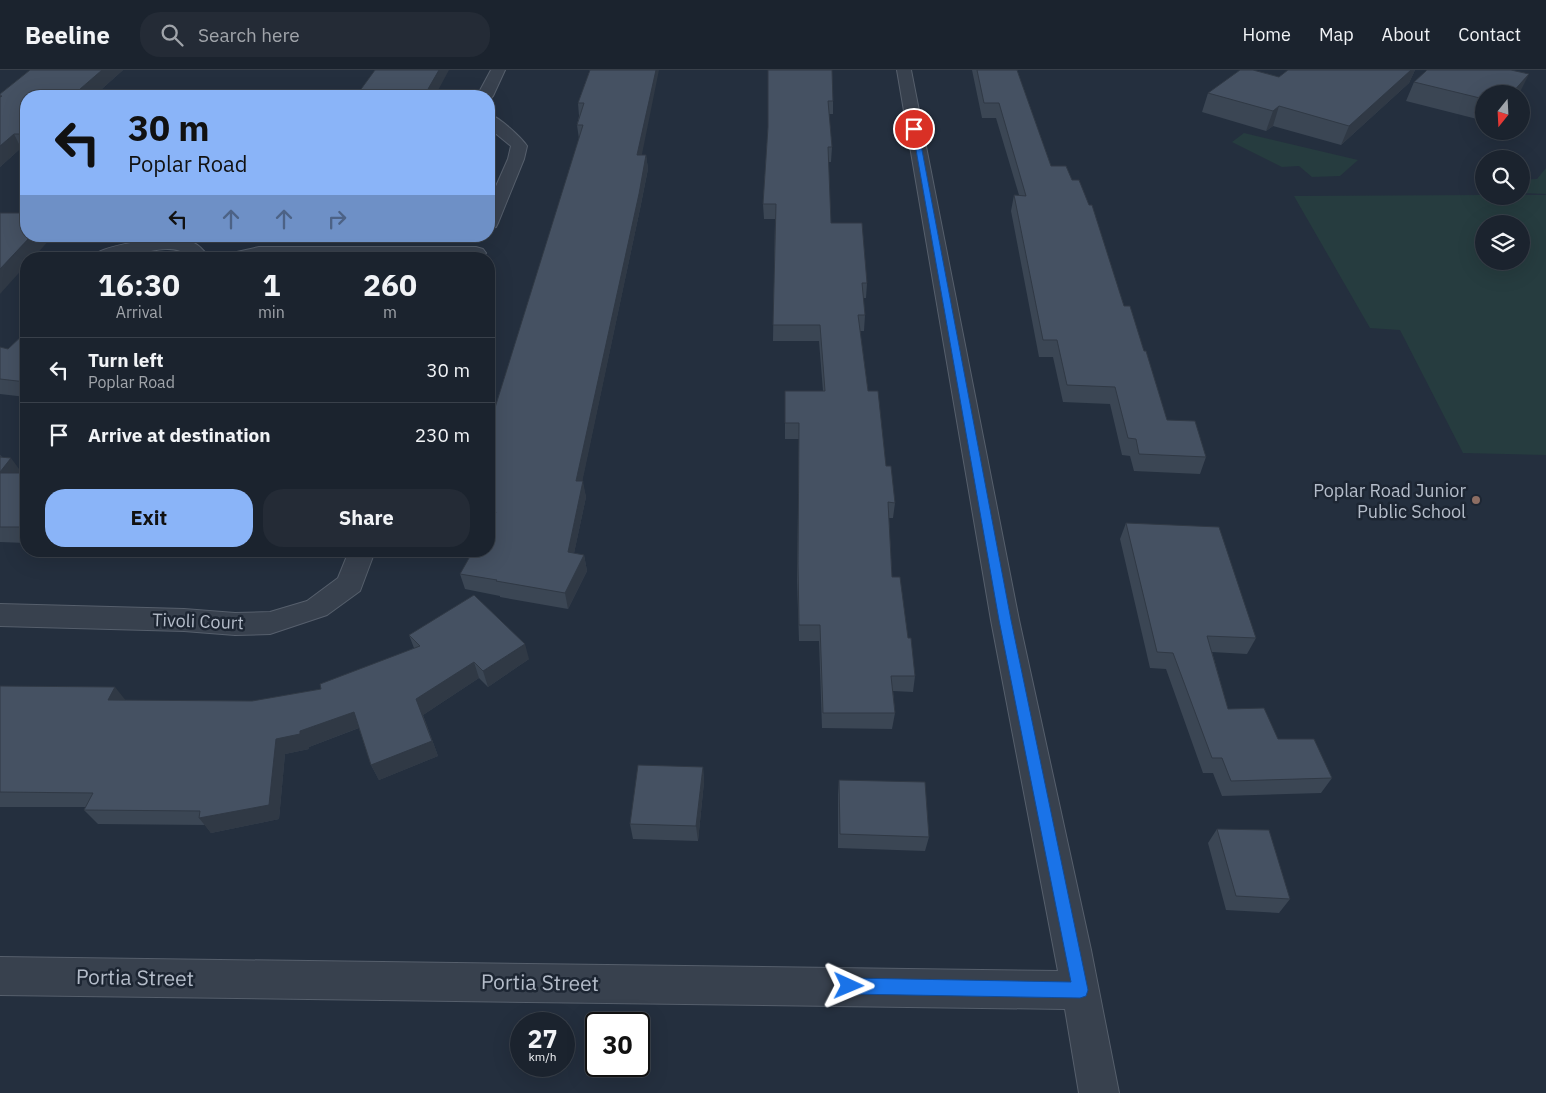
<!DOCTYPE html>
<style>
body{margin:0;font-family:"IBM Plex Sans",sans-serif;background:#242b36;color:#f1f3f6;height:100vh;display:flex;flex-direction:column;font-size:19px;white-space:nowrap}
*{box-sizing:border-box;margin:0}
p{font-size:16px;color:#a0a4aa}
.icon{flex:none;width:28px;height:28px;fill:none;stroke:currentColor;stroke-width:2;stroke-linecap:round;stroke-linejoin:round}
.map{position:relative;flex:1;overflow:hidden}
.side{position:absolute;left:20px;top:182px;width:475px;height:305px;display:flex;flex-direction:column;background:#1b232e;border-radius:20px;box-shadow:0 5px 20px #0002,0 0 0 1px #39404a}
.side>*{flex:none}
.guide{position:absolute;left:20px;top:20px;width:475px;height:152px;border-radius:20px;box-shadow:0 5px 20px #0002,0 0 0 1px #39404a;background:#8ab4f8;color:#111;overflow:hidden}
.needle{width:32px;rotate:198deg}
.buttons{position:absolute;left:1475px;top:15px;display:grid;gap:10px}
.buttons a{display:grid;place-items:center;width:55px;height:55px;border-radius:50%;background:#1b232e;box-shadow:0 5px 20px #0002,0 0 0 1px #39404a;font-size:25px}
.speed{position:absolute;left:510px;top:942px;display:flex;gap:10px;font-size:25px;font-weight:700;text-align:center}
.speed>*{display:grid;place-content:center;width:65px;height:65px;border-radius:50%;background:#1b232e;box-shadow:0 5px 20px #0002,0 0 0 1px #39404a;line-height:1}
.speed small{font-size:12px;font-weight:400}
.speed .limit{border:2px solid #111;border-radius:8px;background:#fff;color:#111}
.pin{position:absolute;display:grid;place-items:center;width:42px;height:42px;color:#fff;margin:-21px;border:2px solid #fff;border-radius:50%;box-shadow:0 1px 5px #0007}
.me{position:absolute;width:55px;margin:-28px;rotate:91deg;stroke-linejoin:round;filter:drop-shadow(0 0 4px #0008)}
.turn{display:flex;align-items:center;gap:18px;height:105px;padding:0 25px;font-size:22px}
.turn .icon{width:65px;height:65px;stroke-width:2.5}
.turn b{display:block;font-size:35px;line-height:42px}
.lanes{display:flex;align-items:center;height:48px;padding:0 25px;background:#0003;justify-content:center;gap:25px;direction:ltr}
.lanes .off{opacity:.35}
.eta{display:flex;justify-content:space-evenly;align-items:center;height:85px;text-align:center}
.eta b{font-size:30px;font-weight:700;line-height:35px}
.cta{display:flex;gap:10px;margin-top:auto;padding:10px 25px}
.cta a{flex:1;height:58px;border-radius:20px;background:#8ab4f8;color:#111;font-size:20px;font-weight:700;line-height:58px;text-align:center}
.cta a+a{background:#242b36;color:#f1f3f6}
ul{padding:0;list-style:none}
li{display:flex;align-items:center;gap:15px;height:65px;padding:0 25px;border-top:1px solid #39404a}
li div{flex:1}
li b{display:block;font-size:19px}
li em{font-style:normal}
header{display:flex;align-items:center;gap:30px;box-sizing:border-box;height:70px;padding:0 25px;background:#1b232e;border-bottom:1px solid #39404a}
header strong{font-size:24px}
nav{display:flex;gap:28px;margin-inline-start:auto;font-size:18px}
.search{width:350px;height:45px;background:#242b36;display:flex;align-items:center;gap:12px;box-sizing:border-box;padding:0 18px;border-radius:20px;color:#a0a4aa;font-size:19px}
.map>svg:first-child{display:block}
</style>
<header>
<strong>Beeline</strong>
<div class="search"><svg class="icon" aria-label="search" viewBox="0 0 24 24"><circle cx="10" cy="10" r="6"/><path d="M15 15l6 6"/></svg>Search here</div>
<nav><a>Home</a><a>Map</a><a>About</a><a>Contact</a></nav>
</header>
<div class="map">
<svg width="1546" height="1023" viewBox="0 0 1546 1023">
<rect width="100%" height="100%" fill="#242f3e"/>
<path fill="#263c3f" fill-rule="evenodd" d="M 1244,63 L 1358,90 L 1340,106 L 1312,107 L 1299,96 L 1282,97 L 1232,72 Z
M 1546,98 L 1546,124 L 1521,123 L 1521,110 L 1537,109 Z
M 1484,125 L 1546,125 L 1546,385 L 1463,383 L 1400,260 L 1370,258 L 1294,126 ZM 1484,154 L 1521,154 L 1521,191 L 1484,191 Z"/>
<g fill="none" stroke-linecap="round" stroke-linejoin="round">
<g stroke="#565f6c" stroke-width="2">
<path id="minor" d="M 491,0 L 505,0 L 493,26 L 489,30 L 489,26 L 477,26 Z
M 897,0 L 911,0 L 1019,550 L 1091,880 L 1119,1023 L 1079,1023 L 1065,939 L 0,925 L 0,887 L 1058,901 L 991,550 Z
M 489,44 C 499,47 521,67 527,76 L 524,89 L 498,153 L 496,157 L 489,159 L 489,132 L 508,89 L 511,76 L 489,58 Z
M 170,168 C 190,170 198,171 210,189 L 190,189 C 177,168 136,186 117,189 C 108,190 98,189 89,189 C 99,175 153,169 170,168 Z
M 259,177 L 476,177 L 483,179 L 486,183 L 483,187 L 476,189 L 220,189 L 223,185 Z
M 349,481 L 375,481 L 360,521 L 327,545 L 270,564 L 235,565 L 184,561 L 0,556 L 0,534 L 184,539 L 235,543 L 270,542 L 307,531 L 338,508 Z"/>
</g>
<use href="#minor" fill="#38414e" fill-rule="evenodd"/>
</g>
<path fill="#3b4654" d="M 30,0 L 123,0 L 94,26 L 26,26 L 26,78 L 21,78 L 0,97 L 0,24 Z
M 590,0 L 642,85 L 646,85 L 648,99 L 640,139 L 582,411 L 586,427 L 574,483 L 584,485 L 587,501 L 568,539 L 500,527 L 500,526 L 465,519 L 460,504 L 489,481 L 489,357 L 579,69 L 577,55 L 579,46 L 578,33 Z
M 768,0 L 833,31 L 833,44 L 829,44 L 832,77 L 831,92 L 828,92 L 831,153 L 867,213 L 866,228 L 863,228 L 865,245 L 864,261 L 860,261 L 868,321 L 895,433 L 893,448 L 889,448 L 892,507 L 908,568 L 915,606 L 913,622 L 893,621 L 895,643 L 892,659 L 822,658 L 819,571 L 799,571 L 797,510 L 799,369 L 785,369 L 785,321 L 823,321 L 819,271 L 773,271 L 775,149 L 764,149 L 763,134 L 768,57 Z
M 972,0 L 1017,0 L 1051,96 L 1124,236 L 1144,281 L 1167,350 L 1206,387 L 1200,404 L 1134,401 L 1130,386 L 1122,385 L 1110,334 L 1063,332 L 1053,287 L 1039,287 L 1011,141 L 1014,125 L 1019,125 L 996,48 L 982,48 Z
M 1288,0 L 1415,0 L 1409,13 L 1341,75 L 1273,56 L 1266,61 L 1202,42 L 1208,23 L 1279,7 Z
M 1414,12 L 1484,24 L 1484,47 L 1480,46 L 1477,49 L 1406,31 Z
M 26,262 L 26,327 L 0,324 L 0,277 L 8,279 Z
M 0,385 L 2,387 L 22,403 L 26,403 L 26,473 L 0,472 Z
M 1126,453 L 1256,568 L 1247,584 L 1212,582 L 1228,639 L 1278,669 L 1332,708 L 1321,723 L 1222,726 L 1213,703 L 1203,703 L 1166,599 L 1150,598 L 1120,469 Z
M 182,481 L 258,481 L 257,483 L 183,482 Z
M 409,565 L 529,589 L 488,617 L 479,608 L 423,645 L 438,686 L 379,710 L 371,695 L 359,658 L 309,677 L 309,679 L 285,684 L 279,749 L 211,763 L 205,755 L 98,754 L 84,740 L 86,737 L 0,737 L 0,616 L 125,630 L 252,631 L 321,619 L 414,578 Z
M 703,697 L 704,712 L 698,771 L 633,769 L 630,754 Z
M 839,710 L 929,767 L 925,781 L 838,778 L 838,724 Z
M 1217,759 L 1290,829 L 1279,843 L 1226,840 L 1208,773 Z"/>
<path fill="#303945" d="M 102,0 L 123,0 L 94,26 L 72,26 Z
M 439,0 L 449,0 L 435,26 L 424,26 Z
M 656,0 L 659,0 L 639,99 L 637,85 Z
M 1411,0 L 1415,0 L 1409,13 L 1341,75 L 1349,56 Z
M 1529,4 L 1519,24 L 1511,24 Z
M 1279,36 L 1273,56 L 1266,61 L 1273,41 Z
M 1484,36 L 1484,39 L 1480,46 L 1477,49 Z
M 14,64 L 21,78 L 0,97 L 0,76 Z
M 646,85 L 648,99 L 640,139 L 579,427 L 576,411 Z
M 31,166 L 53,166 L 32,189 L 26,189 L 26,195 L 0,224 L 0,199 Z
M 0,385 L 6,394 L 11,388 L 22,403 L 0,404 Z
M 583,411 L 586,427 L 571,498 L 568,482 Z
M 584,485 L 587,501 L 568,539 L 565,523 Z
M 525,574 L 529,589 L 488,617 L 483,601 Z
M 474,592 L 479,608 L 423,645 L 438,686 L 379,710 L 371,695 L 416,629 Z
M 115,617 L 127,632 L 108,630 Z
M 354,642 L 361,657 L 309,677 L 309,679 L 285,684 L 279,749 L 211,763 L 199,748 L 276,669 L 300,661 Z
M 703,697 L 704,712 L 698,771 L 696,756 Z"/>
<path fill="#455162" stroke="#303945" d="M 30,0 L 102,0 L 72,26 L 26,26 L 26,64 L 14,64 L 0,76 L 0,27 L 2,26 L 0,26 L 0,24 Z
M 375,0 L 439,0 L 424,26 L 356,26 Z
M 590,0 L 656,0 L 637,85 L 646,85 L 639,124 L 576,411 L 583,411 L 568,482 L 584,485 L 565,523 L 496,511 L 497,510 L 460,504 L 473,481 L 489,481 L 489,455 L 496,442 L 489,442 L 489,357 L 583,55 L 577,55 L 584,33 L 578,33 Z
M 768,0 L 832,0 L 833,31 L 828,31 L 832,77 L 828,77 L 831,153 L 862,153 L 867,213 L 862,213 L 865,245 L 858,245 L 868,321 L 878,321 L 886,396 L 891,396 L 895,433 L 888,432 L 892,507 L 900,507 L 908,568 L 911,568 L 915,606 L 891,606 L 895,643 L 823,643 L 820,555 L 799,555 L 798,494 L 799,353 L 785,353 L 785,321 L 825,321 L 820,255 L 773,255 L 776,134 L 763,134 L 768,57 Z
M 977,0 L 1017,0 L 1051,96 L 1066,96 L 1072,110 L 1079,110 L 1089,135 L 1092,135 L 1124,236 L 1130,236 L 1144,281 L 1146,281 L 1167,350 L 1195,351 L 1206,387 L 1139,384 L 1136,369 L 1128,368 L 1115,317 L 1067,315 L 1057,270 L 1043,270 L 1014,125 L 1026,126 L 999,33 L 984,33 Z
M 1240,0 L 1253,0 L 1279,7 L 1288,0 L 1411,0 L 1349,56 L 1279,36 L 1273,41 L 1208,23 Z
M 1427,0 L 1511,0 L 1529,4 L 1511,24 L 1484,24 L 1484,29 L 1414,12 Z
M 0,143 L 26,143 L 26,166 L 31,166 L 0,199 Z
M 26,262 L 26,312 L 0,309 L 0,277 L 8,279 Z
M 0,387 L 11,388 L 0,402 Z
M 0,403 L 26,403 L 26,457 L 0,457 Z
M 1126,453 L 1219,457 L 1256,568 L 1207,566 L 1228,639 L 1264,638 L 1278,669 L 1314,669 L 1332,708 L 1231,711 L 1222,688 L 1212,688 L 1173,583 L 1157,582 Z
M 474,525 L 525,574 L 483,601 L 474,592 L 416,629 L 432,671 L 371,695 L 354,642 L 300,661 L 300,664 L 276,669 L 269,735 L 199,748 L 200,741 L 84,740 L 93,723 L 0,722 L 0,616 L 115,617 L 108,630 L 252,631 L 321,619 L 320,614 L 420,576 L 409,565 Z
M 638,695 L 703,697 L 696,756 L 630,754 Z
M 839,710 L 925,712 L 929,767 L 840,764 Z
M 1217,759 L 1269,760 L 1290,829 L 1236,826 Z"/>
<path fill="#1a73e8" stroke="#114b97" d="M 912,57 L 918,59 L 1011,550 L 1088,920 L 1086,926 L 1080,928 L 849,924 L 843,922 L 841,916 L 843,911 L 849,908 L 1071,912 L 999,550 Z"/>
<circle fill="#8d6e63" stroke="#1d2633" stroke-width="2" cx="1476" cy="430" r="5"/>
<g text-anchor="middle" dominant-baseline="central" stroke-width="5" stroke-linejoin="round" paint-order="stroke">
<g font-size="18" fill="#b4bcc9" stroke="#1d2633" text-anchor="end">
<text x="1466" y="420">Poplar Road Junior<tspan x="1466" dy="21">Public School</tspan></text>
</g>
<g font-size="18" fill="#b4bcc9" stroke="#1d2633">
<text transform="translate(198 551) rotate(2)">Tivoli Court</text>
</g>
<g font-size="21" fill="#b4bcc9" stroke="#1d2633">
<text transform="translate(135 907) rotate(1)">Portia Street</text>
<text transform="translate(540 912) rotate(1)">Portia Street</text>
</g>
</g>
</svg>
<div class="buttons">
<a><svg class="needle" viewBox="-14 -14 28 28"><path d="M0-13l5 13h-10z" fill="#e53935"/><path d="M0 13l5-13h-10z" fill="#a0a4aa"/></svg></a>
<a><svg class="icon" aria-label="search" viewBox="0 0 24 24"><circle cx="10" cy="10" r="6"/><path d="M15 15l6 6"/></svg></a>
<a><svg class="icon" aria-label="layers" viewBox="0 0 24 24"><path d="M12 4l9 5-9 5-9-5zM3 14l9 5 9-5"/></svg></a>
</div>
<div class="speed"><div>27<small>km/h</small></div><div class="limit">30</div></div>
<div class="pin" style="left:914px;top:59px;background:#d93025"><svg class="icon" aria-label="arrive" viewBox="0 0 24 24"><path d="M6 21V4h12l-3 4 3 4H6"/></svg></div>
<svg class="me" style="left:849px;top:916px" viewBox="-20 -20 40 40"><path d="M0-17L14 15 0 8-14 15z" fill="#1a73e8" stroke="#fff" stroke-width="4"/></svg>
<div class="guide">
<div class="turn"><svg class="icon" aria-label="left" viewBox="0 0 24 24"><path d="M17 20v-9H6M10 6l-5 5 5 5"/></svg><div><b>30 m</b>Poplar Road</div></div>
<div class="lanes"><svg class="icon" aria-label="left" viewBox="0 0 24 24"><path d="M17 20v-9H6M10 6l-5 5 5 5"/></svg><svg class="icon off" aria-label="ahead" viewBox="0 0 24 24"><path d="M12 20V5M6 11l6-6 6 6"/></svg><svg class="icon off" aria-label="ahead" viewBox="0 0 24 24"><path d="M12 20V5M6 11l6-6 6 6"/></svg><svg class="icon off" aria-label="right" viewBox="0 0 24 24"><path d="M7 20v-9h11M14 6l5 5-5 5"/></svg></div>
</div>
<section class="side">
<div class="eta">
<div><b>16:30</b><p>Arrival</p></div>
<div><b>1</b><p>min</p></div>
<div><b>260</b><p>m</p></div>
</div>
<ul>
<li><svg class="icon" aria-label="left" viewBox="0 0 24 24"><path d="M17 20v-9H6M10 6l-5 5 5 5"/></svg><div><b>Turn left</b><p>Poplar Road</p></div><em>30 m</em></li>
<li><svg class="icon" aria-label="arrive" viewBox="0 0 24 24"><path d="M6 21V4h12l-3 4 3 4H6"/></svg><div><b>Arrive at destination</b></div><em>230 m</em></li>
</ul>
<div class="cta"><a>Exit</a><a>Share</a></div>
</section>
</div>
